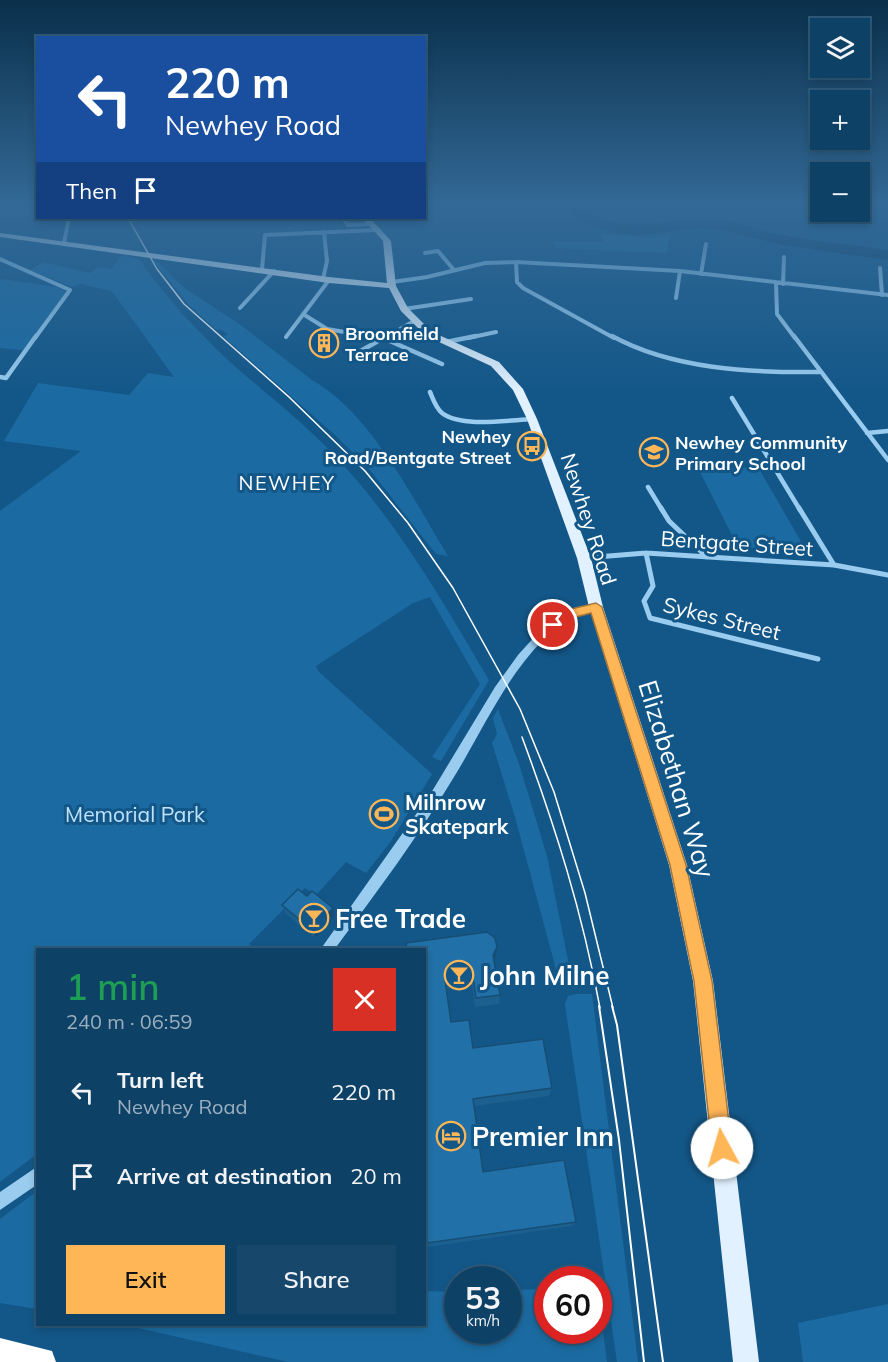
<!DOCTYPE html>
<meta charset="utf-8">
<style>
body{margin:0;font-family:Mulish,sans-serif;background:#17486c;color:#f1f3f6;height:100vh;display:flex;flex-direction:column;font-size:22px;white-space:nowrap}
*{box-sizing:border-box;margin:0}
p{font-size:20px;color:#9bafbf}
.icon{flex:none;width:33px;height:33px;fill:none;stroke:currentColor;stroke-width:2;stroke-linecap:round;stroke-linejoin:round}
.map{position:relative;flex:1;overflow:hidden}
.drawer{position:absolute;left:36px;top:948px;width:390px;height:378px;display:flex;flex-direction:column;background:#0e4166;border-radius:0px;box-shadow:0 3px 9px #0003,0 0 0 2px #2e5a7a}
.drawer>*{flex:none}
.guide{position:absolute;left:36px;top:36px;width:390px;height:183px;border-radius:0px;box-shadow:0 3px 9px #0003,0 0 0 2px #2e5a7a;background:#1a4fa0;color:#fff;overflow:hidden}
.tools{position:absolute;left:810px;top:18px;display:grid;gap:12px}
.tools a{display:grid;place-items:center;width:60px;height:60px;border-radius:0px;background:#0e4166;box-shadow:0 3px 9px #0003,0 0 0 2px #2e5a7a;font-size:30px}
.speed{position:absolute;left:444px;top:1266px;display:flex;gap:12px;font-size:30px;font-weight:700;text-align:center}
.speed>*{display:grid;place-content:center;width:78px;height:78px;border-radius:50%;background:#0e4166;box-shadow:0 3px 9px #0003,0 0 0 2px #2e5a7a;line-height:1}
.speed small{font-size:15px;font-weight:400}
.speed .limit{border:9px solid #d22;background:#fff;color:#111}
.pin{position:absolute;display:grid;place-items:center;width:51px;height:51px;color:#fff;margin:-26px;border:3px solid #fff;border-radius:50%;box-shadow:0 2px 6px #0007}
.me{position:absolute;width:66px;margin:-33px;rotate:354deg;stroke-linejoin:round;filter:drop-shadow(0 0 4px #0008)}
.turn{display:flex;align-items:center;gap:21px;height:126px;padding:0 30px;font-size:27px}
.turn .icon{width:78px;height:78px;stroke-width:2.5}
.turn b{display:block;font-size:42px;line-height:51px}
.then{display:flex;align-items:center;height:57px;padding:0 30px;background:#0003;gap:12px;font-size:22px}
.round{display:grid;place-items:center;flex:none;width:63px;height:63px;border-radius:0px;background:#17486c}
.overview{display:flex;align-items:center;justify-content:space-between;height:102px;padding:0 30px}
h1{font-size:36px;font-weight:600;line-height:45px;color:#1e9e55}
.primary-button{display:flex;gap:12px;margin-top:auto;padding:12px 30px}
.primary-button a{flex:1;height:69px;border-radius:0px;background:#ffb657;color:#111;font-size:24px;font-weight:600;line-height:69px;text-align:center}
.primary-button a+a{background:#17486c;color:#f1f3f6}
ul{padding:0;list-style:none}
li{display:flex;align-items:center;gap:18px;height:84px;padding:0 30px}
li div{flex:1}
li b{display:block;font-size:22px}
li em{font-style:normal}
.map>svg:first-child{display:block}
</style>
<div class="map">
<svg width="888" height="1362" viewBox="0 0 888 1362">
<rect width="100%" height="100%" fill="#135788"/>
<path fill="#1b6ba2" d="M 0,202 L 37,202 L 37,218 L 0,214 Z
M 601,233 L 650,238 L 670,234 L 667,253 L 555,248 L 554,241 L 603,242 Z
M 121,255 L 139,259 C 165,296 195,329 229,361 C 264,392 302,421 334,455 C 397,521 443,602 489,680 L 441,761 L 432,757 L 480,684 L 430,597 L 413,603 L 316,666 L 318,671 L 432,774 L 391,841 L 366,873 L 346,862 L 316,895 L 305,888 L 249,944 L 255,949 L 38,950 L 37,1154 L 0,1182 L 0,511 L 81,451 L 4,441 L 38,383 L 129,395 L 148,373 L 174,377 L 112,291 L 80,284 L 72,287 L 30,270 L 43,262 L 90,273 L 97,267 L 112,269 Z
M 153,261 L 158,262 L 183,287 L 238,323 L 312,380 C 371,413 413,499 448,556 L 436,554 L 370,470 L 336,436 L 223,336 L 228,335 L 222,330 L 215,329 L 189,305 Z
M 2,279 L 57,287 L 67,292 L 23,350 L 0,348 L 0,281 Z
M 758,467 L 803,545 L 739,549 L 699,470 Z
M 498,709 L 519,764 L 547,856 L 572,980 L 560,984 L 515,817 L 492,743 L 497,734 L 493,718 Z
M 575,994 L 592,994 L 638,1362 L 617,1362 L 565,1004 L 568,996 Z
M 37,1191 L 37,1309 L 0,1303 L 0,1219 Z
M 547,1289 L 548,1330 L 598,1330 L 599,1299 L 607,1362 L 288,1362 L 125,1325 L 424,1324 L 425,1291 L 457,1292 L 458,1330 L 508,1330 L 509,1290 Z
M 888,1304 L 888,1362 L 803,1362 L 798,1323 Z"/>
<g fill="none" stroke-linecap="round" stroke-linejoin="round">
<path fill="#0c3e64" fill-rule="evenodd" d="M 560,202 L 575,202 C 621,244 667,213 720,220 C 741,223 762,232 783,235 C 818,242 853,245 888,250 L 888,260 L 782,245 L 722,230 L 700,228 L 639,235 L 620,234 L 579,221 Z"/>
<path stroke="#99ccef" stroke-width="4" d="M 343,218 L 348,225 L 371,224
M 64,243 L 69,218
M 425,253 L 438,251 L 454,270
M 0,259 L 70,290 L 35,338
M 516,262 L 517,282 L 523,288 L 614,338
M 880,268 L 882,295
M 262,269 L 265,235 L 376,230
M 701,274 L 706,244
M 323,279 L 327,261 L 324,232
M 392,282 L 427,277 L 485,263 L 516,262 L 680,271 L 888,295
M 776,283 L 777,314 L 795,338
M 783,284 L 784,257
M 676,298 L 680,271
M 240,308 L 274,271
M 404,309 L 471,299
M 303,314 L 327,329 L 380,338
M 286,337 L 329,280
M 385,338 L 414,321
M 468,338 L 496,332"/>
<path stroke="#99ccef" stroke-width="4.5" d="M 371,336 L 383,338 L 442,364
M 612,336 C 672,369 751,373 819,372
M 794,336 L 888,460
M 446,342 L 476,336
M 350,357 L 387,336
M 0,377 L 6,378 L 36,336
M 430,392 C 433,399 436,408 442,413 C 461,428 509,420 532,419
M 732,398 L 800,510
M 867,433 L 888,431
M 648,487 L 662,510"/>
<path stroke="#99ccef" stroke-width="5" d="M 661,508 L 669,521 L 707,557
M 799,508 L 834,565
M 646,553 L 653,586 L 644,601 L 650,618 L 818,659
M 584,558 L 646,553 L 834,565 L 888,575"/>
<path fill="#99ccef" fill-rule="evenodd" d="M 596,604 L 601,607 L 599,609 C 578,615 560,623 544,639 C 505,678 483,730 454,777 C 418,837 376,893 334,950 L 320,950 L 431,793 L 495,687 L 518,655 L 537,634 L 551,622 L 575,609 Z
M 38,1166 L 38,1184 L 0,1210 L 0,1192 Z"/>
<path fill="#e1f1ff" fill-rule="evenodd" d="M 362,218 L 370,218 L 391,241 L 396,286 L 408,308 L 432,332 L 499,362 L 523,389 L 537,419 L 591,558 L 603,607 L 687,865 L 713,981 L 759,1362 L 733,1362 L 693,981 L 669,865 L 589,607 L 577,558 L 527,419 L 513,390 L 491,366 L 426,336 L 401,311 L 389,288 L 329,283 L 0,237 L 0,233 L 329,277 L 387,283 L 383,241 Z"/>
<path fill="#fff" fill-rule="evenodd" d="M 0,1338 L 52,1351 L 56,1362 L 0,1362 Z"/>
<path stroke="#fff" stroke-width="1.5" d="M 128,218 L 157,269 L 184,304 L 289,397 L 365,471 L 408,523 L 453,588 L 520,709 L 554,792 L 585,893 L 613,1008
M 522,737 C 556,829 582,911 600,1008"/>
<path stroke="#fff" stroke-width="2" d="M 599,1006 L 619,1140 L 644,1362
M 612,1006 L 617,1025 L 663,1362"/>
</g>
<path fill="#1c6090" d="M 307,896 L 335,916 L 315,938 L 285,913 L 282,905 Z
M 497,947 L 496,957 L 494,961 L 500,995 L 499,1004 L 475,1007 L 472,985 L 446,989 L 451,1022 L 473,1048 L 552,1088 L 549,1096 L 474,1106 L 483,1172 L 576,1222 L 572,1226 L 428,1247 L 424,1211 L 424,950 Z"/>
<path fill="#174e75" d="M 333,908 L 335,916 L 315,938 L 312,930 Z
M 497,947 L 496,957 L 491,965 L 493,955 Z"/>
<path fill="#2170a7" stroke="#174e75" stroke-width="1.5" d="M 298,889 L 307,896 L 312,891 L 333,908 L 312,930 L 282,905 Z
M 487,932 L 495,938 L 497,947 L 493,955 L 500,995 L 476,998 L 473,976 L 445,980 L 451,1022 L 469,1020 L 473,1048 L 543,1039 L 552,1088 L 473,1099 L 483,1172 L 564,1160 L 576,1222 L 427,1243 L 424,1211 L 424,950 L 407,950 L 406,943 Z"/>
<linearGradient id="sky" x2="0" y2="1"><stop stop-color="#0a304b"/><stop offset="0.52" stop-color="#336996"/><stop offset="1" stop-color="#336996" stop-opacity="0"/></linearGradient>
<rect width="888" height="392" fill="url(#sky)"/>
<path fill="#ffb657" stroke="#a67639" stroke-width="1.5" d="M 596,603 L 602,607 L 686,865 L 712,981 L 732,1148 L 729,1155 L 722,1158 L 715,1155 L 712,1148 L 694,981 L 670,865 L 591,613 L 576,617 L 553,630 L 546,625 L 567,610 Z"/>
<defs>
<g id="building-ring" transform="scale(1.5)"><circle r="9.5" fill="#135788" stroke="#ffb657" stroke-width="1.5"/><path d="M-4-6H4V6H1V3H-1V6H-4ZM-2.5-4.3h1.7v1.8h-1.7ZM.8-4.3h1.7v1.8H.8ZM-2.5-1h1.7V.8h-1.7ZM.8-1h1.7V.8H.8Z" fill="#ffb657"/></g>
<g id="bus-ring" transform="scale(1.5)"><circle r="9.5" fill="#135788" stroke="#ffb657" stroke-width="1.5"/><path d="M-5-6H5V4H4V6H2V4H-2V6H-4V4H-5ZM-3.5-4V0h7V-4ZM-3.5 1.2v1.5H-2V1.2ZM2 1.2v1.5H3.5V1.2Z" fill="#ffb657"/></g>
<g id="school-ring" transform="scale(1.5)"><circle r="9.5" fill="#135788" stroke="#ffb657" stroke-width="1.5"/><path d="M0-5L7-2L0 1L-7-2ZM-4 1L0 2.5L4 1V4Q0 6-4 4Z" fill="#ffb657"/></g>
<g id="stadium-ring" transform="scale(1.5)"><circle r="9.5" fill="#135788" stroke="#ffb657" stroke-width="1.5"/><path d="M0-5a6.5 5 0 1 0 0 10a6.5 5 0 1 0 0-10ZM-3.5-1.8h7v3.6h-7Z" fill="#ffb657"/></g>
<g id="bar-ring" transform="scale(1.5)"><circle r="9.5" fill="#135788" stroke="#ffb657" stroke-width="1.5"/><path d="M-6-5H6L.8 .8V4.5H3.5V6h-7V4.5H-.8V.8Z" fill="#ffb657"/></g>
<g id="hotel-ring" transform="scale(1.5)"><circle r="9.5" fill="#135788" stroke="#ffb657" stroke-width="1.5"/><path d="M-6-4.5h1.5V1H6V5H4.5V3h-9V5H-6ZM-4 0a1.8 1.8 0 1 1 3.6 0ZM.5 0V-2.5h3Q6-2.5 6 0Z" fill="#ffb657"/></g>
</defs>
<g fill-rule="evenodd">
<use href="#building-ring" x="324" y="343"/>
<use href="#bus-ring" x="532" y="446"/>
<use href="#school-ring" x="654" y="452"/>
<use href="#stadium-ring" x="384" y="814"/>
<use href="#bar-ring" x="314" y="918"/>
<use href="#bar-ring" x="459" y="975"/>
<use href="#hotel-ring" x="451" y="1136"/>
</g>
<g text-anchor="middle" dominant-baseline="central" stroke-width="6" stroke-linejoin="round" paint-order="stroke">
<g font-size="18" font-weight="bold" fill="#fff" stroke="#135788" text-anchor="start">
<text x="345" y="333">Broomfield<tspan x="345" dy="21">Terrace</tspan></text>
<text x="511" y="436" text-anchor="end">Newhey<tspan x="511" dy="21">Road/Bentgate Street</tspan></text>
<text x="675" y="442">Newhey Community<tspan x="675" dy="21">Primary School</tspan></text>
</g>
<g font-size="20" letter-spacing="1.5" fill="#fff" stroke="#135788">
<text x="287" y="482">NEWHEY</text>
</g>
<g font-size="21" fill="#fff" stroke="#135788">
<text transform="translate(589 519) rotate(72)">Newhey Road</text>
<text transform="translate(737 543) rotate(4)">Bentgate Street</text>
<text transform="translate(722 618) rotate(14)">Sykes Street</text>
</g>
<g font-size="21" font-weight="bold" fill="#fff" stroke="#135788" text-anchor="start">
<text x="405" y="802">Milnrow<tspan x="405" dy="24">Skatepark</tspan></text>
</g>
<g font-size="21" fill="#bfe3fb" stroke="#135788">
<text x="135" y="814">Memorial Park</text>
</g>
<g font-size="26" fill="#fff" stroke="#135788">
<text transform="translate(677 779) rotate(73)">Elizabethan Way</text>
</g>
<g font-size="26" font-weight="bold" fill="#fff" stroke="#135788" text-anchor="start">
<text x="335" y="918">Free Trade</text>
<text x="480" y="975">John Milne</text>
<text x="472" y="1136">Premier Inn</text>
</g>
</g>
</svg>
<div class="tools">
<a><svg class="icon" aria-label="layers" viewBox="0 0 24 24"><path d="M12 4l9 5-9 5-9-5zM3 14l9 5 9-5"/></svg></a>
<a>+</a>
<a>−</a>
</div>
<div class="speed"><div>53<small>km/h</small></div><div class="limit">60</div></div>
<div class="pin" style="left:553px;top:625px;background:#d93025"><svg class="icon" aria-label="arrive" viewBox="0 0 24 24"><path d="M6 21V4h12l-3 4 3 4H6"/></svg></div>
<svg class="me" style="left:722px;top:1148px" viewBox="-20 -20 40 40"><circle r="19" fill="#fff"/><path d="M0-13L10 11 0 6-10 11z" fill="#ffb657"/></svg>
<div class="guide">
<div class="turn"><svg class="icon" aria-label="left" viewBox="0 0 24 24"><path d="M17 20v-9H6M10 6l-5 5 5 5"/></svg><div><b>220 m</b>Newhey Road</div></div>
<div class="then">Then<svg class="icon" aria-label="arrive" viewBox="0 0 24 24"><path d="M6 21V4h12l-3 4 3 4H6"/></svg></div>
</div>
<section class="drawer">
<div class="overview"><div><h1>1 min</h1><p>240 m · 06:59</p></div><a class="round" style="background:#d93025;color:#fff"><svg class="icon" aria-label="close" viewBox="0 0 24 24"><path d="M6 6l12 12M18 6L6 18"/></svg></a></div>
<ul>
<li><svg class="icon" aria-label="left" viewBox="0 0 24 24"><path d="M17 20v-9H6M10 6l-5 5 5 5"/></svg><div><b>Turn left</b><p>Newhey Road</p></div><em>220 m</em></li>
<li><svg class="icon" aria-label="arrive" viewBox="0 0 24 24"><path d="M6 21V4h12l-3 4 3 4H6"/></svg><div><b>Arrive at destination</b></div><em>20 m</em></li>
</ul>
<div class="primary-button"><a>Exit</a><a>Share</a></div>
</section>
</div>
